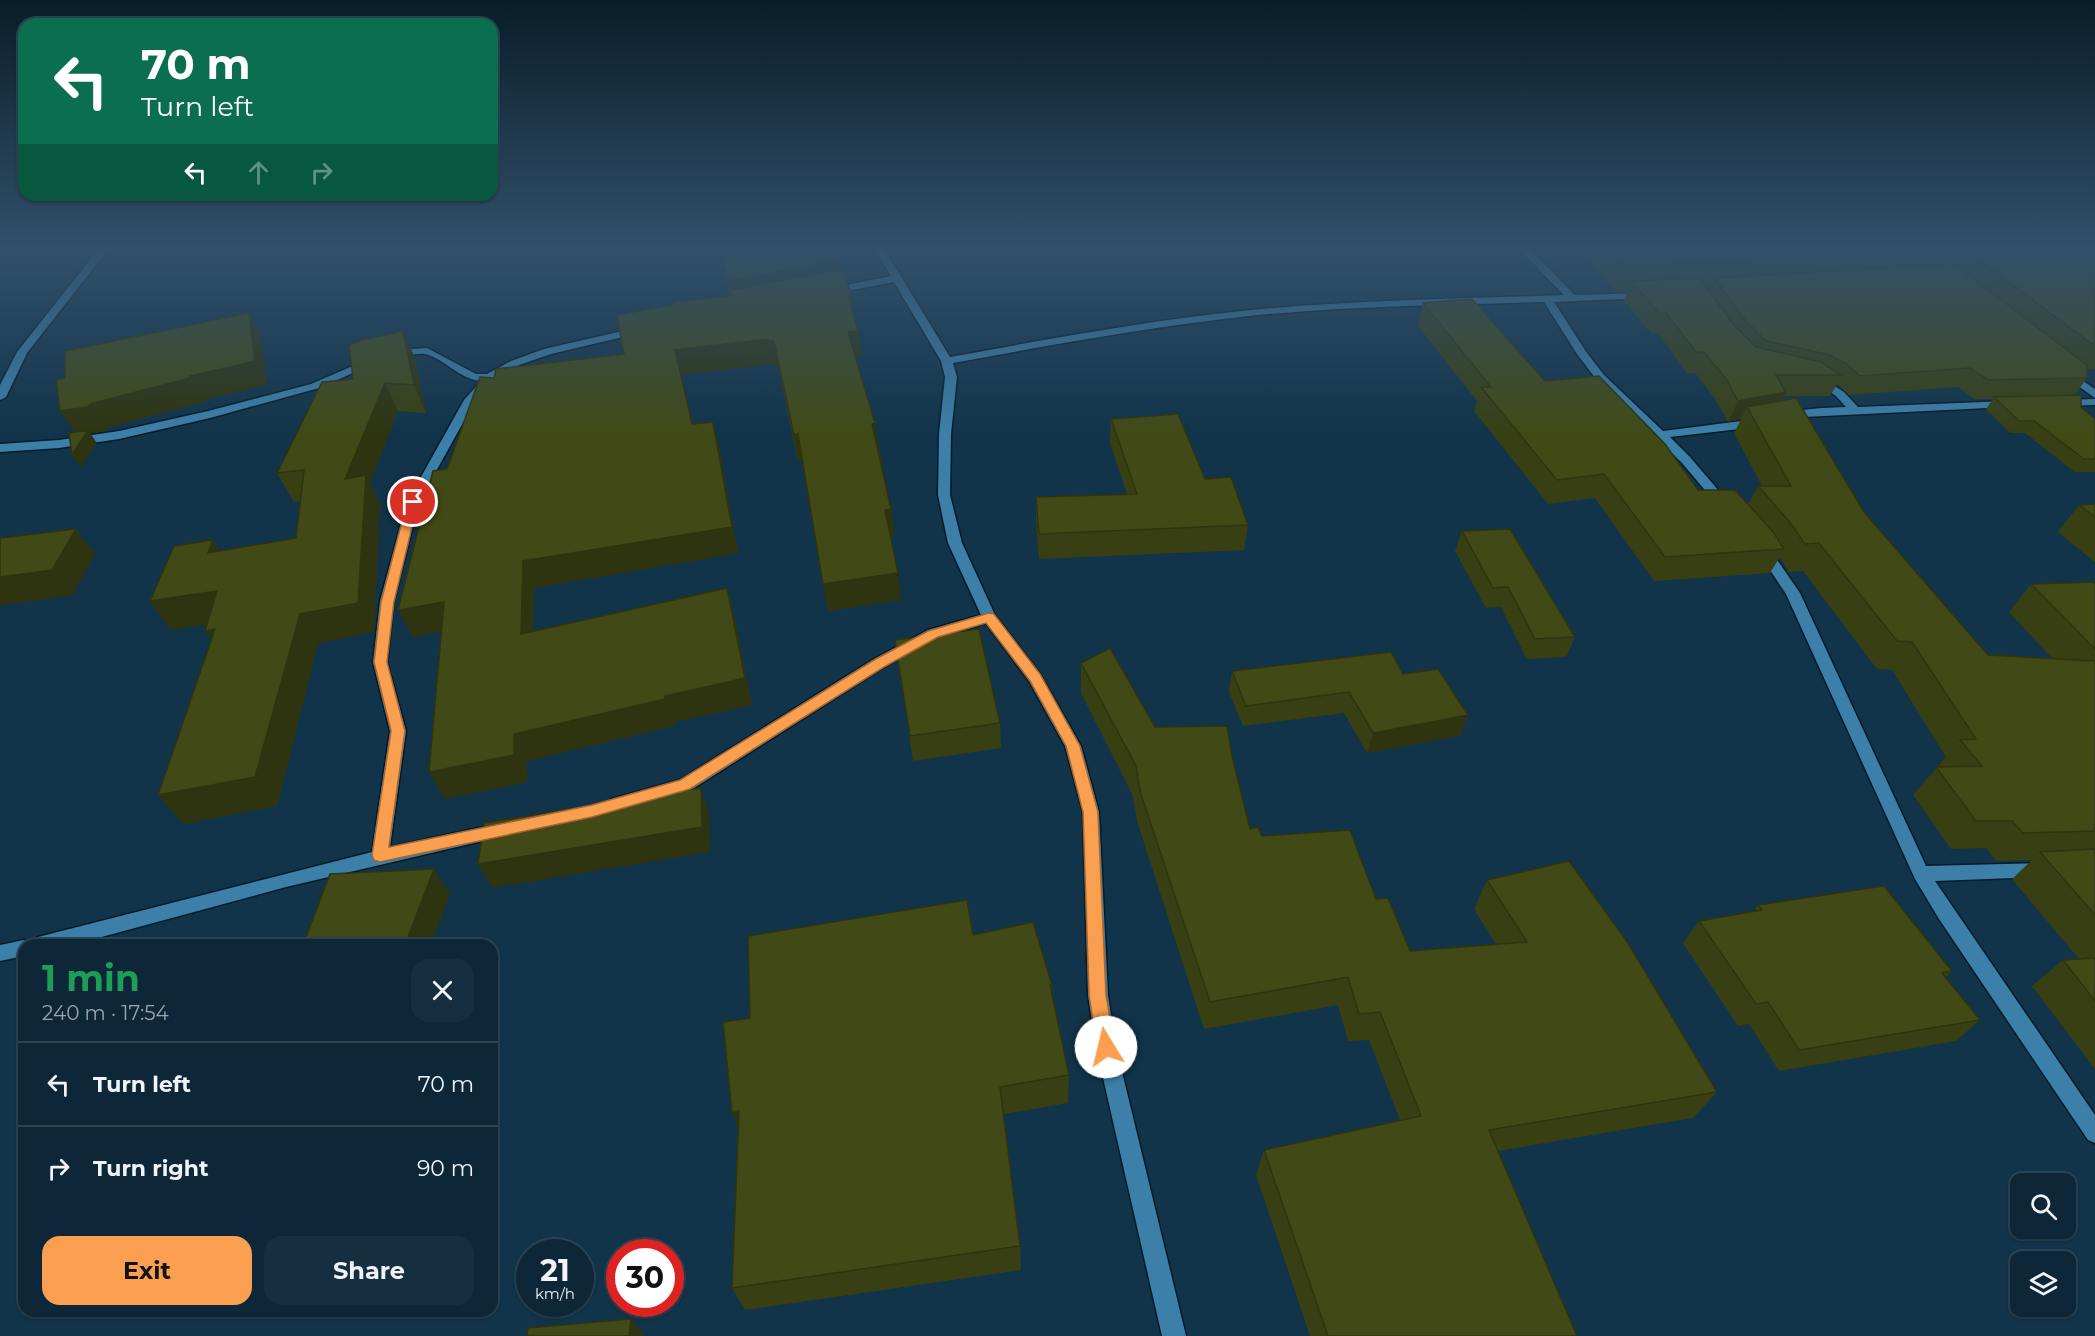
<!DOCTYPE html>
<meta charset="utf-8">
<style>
body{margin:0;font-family:Montserrat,sans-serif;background:#162f40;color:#f1f3f6;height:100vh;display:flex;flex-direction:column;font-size:22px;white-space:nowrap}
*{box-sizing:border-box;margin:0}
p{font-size:20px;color:#9aa5ae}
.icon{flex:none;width:33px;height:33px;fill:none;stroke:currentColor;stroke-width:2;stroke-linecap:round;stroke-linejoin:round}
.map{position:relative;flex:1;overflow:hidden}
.side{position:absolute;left:18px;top:939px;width:480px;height:378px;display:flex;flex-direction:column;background:#0d2738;border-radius:18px;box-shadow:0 2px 4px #0004,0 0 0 2px #2d4453}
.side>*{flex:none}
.top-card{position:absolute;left:18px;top:18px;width:480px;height:183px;border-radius:18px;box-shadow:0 2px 4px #0004,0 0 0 2px #2d4453;background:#0b6e4f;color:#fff;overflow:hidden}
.buttons{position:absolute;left:2010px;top:1173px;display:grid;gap:12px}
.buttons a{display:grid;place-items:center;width:66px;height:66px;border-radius:12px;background:#0d2738;box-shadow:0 2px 4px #0004,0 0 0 2px #2d4453;font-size:30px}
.speed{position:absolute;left:516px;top:1239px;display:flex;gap:12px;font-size:30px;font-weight:700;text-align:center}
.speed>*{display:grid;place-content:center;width:78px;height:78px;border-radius:50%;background:#0d2738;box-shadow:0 2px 4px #0004,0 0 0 2px #2d4453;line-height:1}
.speed small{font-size:15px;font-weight:400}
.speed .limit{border:9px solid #d22;background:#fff;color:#111}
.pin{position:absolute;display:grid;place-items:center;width:51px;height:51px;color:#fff;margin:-26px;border:3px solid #fff;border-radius:50%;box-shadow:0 2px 6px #0007}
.me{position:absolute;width:66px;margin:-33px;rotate:351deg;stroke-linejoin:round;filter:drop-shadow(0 0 4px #0008)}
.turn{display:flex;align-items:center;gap:21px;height:126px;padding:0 24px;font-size:27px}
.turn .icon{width:78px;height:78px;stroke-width:2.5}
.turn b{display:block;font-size:42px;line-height:51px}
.lanes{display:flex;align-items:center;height:57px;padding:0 24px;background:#0003;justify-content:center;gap:30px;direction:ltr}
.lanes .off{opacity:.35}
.round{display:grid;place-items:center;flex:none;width:63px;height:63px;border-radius:18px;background:#162f40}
.head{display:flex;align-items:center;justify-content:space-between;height:102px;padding:0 24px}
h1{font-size:36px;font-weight:700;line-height:45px;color:#1e9e55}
.primary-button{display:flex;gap:12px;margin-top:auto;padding:12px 24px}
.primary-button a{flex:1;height:69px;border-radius:18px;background:#fa9f4f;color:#111;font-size:24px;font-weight:700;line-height:69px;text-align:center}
.primary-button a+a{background:#162f40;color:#f1f3f6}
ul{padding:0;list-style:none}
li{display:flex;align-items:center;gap:18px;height:84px;padding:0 24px;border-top:2px solid #2d4453}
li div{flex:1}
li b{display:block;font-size:22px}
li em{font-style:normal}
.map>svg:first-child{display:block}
</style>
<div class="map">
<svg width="2095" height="1336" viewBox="0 0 2095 1336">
<rect width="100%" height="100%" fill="#11344a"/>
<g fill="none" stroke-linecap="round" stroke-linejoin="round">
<g stroke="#061b28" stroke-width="3">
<path id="minor" d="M 100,247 L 110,247 L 27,353 L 6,397 L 0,400 L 0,385 L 17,352 Z
M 873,247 L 883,247 L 950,357 C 1050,339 1150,320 1251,310 C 1355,300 1459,299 1564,295 L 1517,247 L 1528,247 L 1575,295 L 1649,293 L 1650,295 L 1645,298 L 1554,302 L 1587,353 L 1604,375 L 1663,431 L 1757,419 L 1763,423 L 1757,427 L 1670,437 L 1690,457 L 1731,505 L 1730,508 L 1720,508 L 1682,463 L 1596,379 L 1577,354 L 1544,302 C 1446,305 1347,306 1249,316 C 1150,327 1051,345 953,363 L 957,377 L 951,434 L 950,495 L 962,543 L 995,615 L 1040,674 L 1081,746 L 1099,812 L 1108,995 L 1116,1047 L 1186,1336 L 1162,1336 L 1096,1047 L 1088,995 L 1083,812 L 1065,746 L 1029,681 L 986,623 L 938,638 L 884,667 L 691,790 L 617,811 L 611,809 L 609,804 L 611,799 L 680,780 L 874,659 L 928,630 L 981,615 L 948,543 L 938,495 L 939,434 L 945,377 L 941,361 L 894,282 L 831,294 L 826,291 L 831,288 L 891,276 Z
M 640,327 L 644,328 L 644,332 L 551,354 L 519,365 L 493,380 L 475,401 L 419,502 L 394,601 L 387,662 L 406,731 L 390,847 L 502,823 L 508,825 L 511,830 L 508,835 L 286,887 L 72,945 L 24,945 L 24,956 L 0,961 L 0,945 L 24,940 L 30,942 L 38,937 L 372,852 L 390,731 L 373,662 L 380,601 L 407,502 L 464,400 L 481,381 C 459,379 445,359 425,354 C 413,352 398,361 389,353 L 394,350 L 427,348 L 476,374 L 487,374 L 511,361 L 544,349 Z
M 369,359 L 375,362 L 373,364 L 319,388 L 210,418 L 119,439 L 59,448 L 0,452 L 0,444 L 59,440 L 119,431 L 208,411 L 311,384 Z
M 1818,376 L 1844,392 L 1858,407 L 2008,401 L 2014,404 L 2008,407 L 1783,418 L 1783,414 C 1804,408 1824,408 1846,407 L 1836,396 L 1814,381 L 1812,379 Z
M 2095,399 L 2095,405 L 2062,406 L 2056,403 L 2062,400 Z
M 1764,547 L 1769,548 L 1800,593 L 1926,866 L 2041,863 L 2047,865 L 2050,870 L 2047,875 L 2041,877 L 1935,881 L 2095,1115 L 2095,1143 L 2088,1140 L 1939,919 L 1915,879 L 1786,594 L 1757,551 Z"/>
</g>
<g stroke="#061b28" stroke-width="3">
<path id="tertiary" d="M 2067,370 L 2095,389 L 2095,398 L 2063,375 L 2063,371 Z"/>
</g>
<use href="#minor" fill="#3c7fa9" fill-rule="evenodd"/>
<use href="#tertiary" fill="#3c7fa9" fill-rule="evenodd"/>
</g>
<path fill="#384013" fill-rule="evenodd" d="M 718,247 L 836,247 L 840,260 L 841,270 L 851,294 L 854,316 L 858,331 L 861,356 L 855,356 L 879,449 L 891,509 L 894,536 L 890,537 L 901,600 L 828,611 L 802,460 L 798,461 L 778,366 L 773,366 L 772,364 L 681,375 L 692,424 L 719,447 L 738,553 L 534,588 L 533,631 L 734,615 L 752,705 L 674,722 L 674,726 L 527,761 L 527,782 L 444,799 L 441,631 L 413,637 L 398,610 L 447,469 L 494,378 L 624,354 L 730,295 Z
M 1578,247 L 2095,247 L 2095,369 L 2087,369 L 2087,378 L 2074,396 L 2081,407 L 2095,419 L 2095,472 L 2075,472 L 2025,433 L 2010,433 L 1986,409 L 1993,399 L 1975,399 L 1958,387 L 1849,395 L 1837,384 L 1830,396 L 1784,396 L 1782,400 L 1864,512 L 1988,655 L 2052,658 L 2009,612 L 2031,584 L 2095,582 L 2095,1069 L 2032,986 L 2063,960 L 2079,959 L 2012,879 L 2032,860 L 1996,861 L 1986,848 L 1951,849 L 1913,795 L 1946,757 L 1892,670 L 1877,669 L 1803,571 L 1789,572 L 1780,557 L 1770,573 L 1654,581 L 1595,498 L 1548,504 L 1474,411 L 1477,401 L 1418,326 L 1423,303 L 1545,381 L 1698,490 L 1748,504 L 1758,486 L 1762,486 L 1734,433 L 1741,419 L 1728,422 L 1716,400 L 1695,373 L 1687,373 L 1658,333 L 1651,333 L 1624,301 L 1628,290 L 1615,291 ZM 1705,286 L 1711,286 L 1709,290 Z
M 403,331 L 415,358 L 426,413 L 398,411 L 370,483 L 380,503 L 374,632 L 318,643 L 277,806 L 183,824 L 211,639 L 207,624 L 171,630 L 150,601 L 213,540 L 220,551 L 296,538 L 300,501 L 294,502 L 277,473 Z
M 1111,419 L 1205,479 L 1248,525 L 1244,550 L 1039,559 L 1036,522 L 1036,497 L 1127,494 L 1110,443 Z
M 2095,504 L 2095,562 L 2058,532 L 2079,505 Z
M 1462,531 L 1575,637 L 1566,657 L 1527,659 L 1501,607 L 1486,608 L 1455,551 Z
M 895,640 L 1000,723 L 1001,748 L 913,761 Z
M 1081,663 L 1155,727 L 1232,756 L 1250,829 L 1262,836 L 1376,899 L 1410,951 L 1496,944 L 1474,909 L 1487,880 L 1717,1092 L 1693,1118 L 1498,1151 L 1577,1336 L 1310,1336 L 1256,1175 L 1264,1150 L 1400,1120 L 1369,1040 L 1348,1041 L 1338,1005 L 1204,1029 L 1137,821 L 1133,796 L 1081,693 Z
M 1232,671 L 1403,674 L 1468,715 L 1460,736 L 1367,753 L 1344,713 L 1243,726 L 1229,692 Z
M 1758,905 L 1952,971 L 1946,977 L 1980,1020 L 1956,1041 L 1779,1071 L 1749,1024 L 1738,1026 L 1683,943 L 1699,921 L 1754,912 Z
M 973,935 L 1052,985 L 1052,995 L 1069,1075 L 1068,1103 L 1004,1114 L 1020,1246 L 1021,1270 L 745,1310 L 732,1288 L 738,1128 L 732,1113 L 750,1018 Z"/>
<path fill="#2e340f" d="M 840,260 L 843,283 L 733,304 L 728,281 Z
M 851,294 L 854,318 L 848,295 Z
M 249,313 L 261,336 L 267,385 L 204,400 L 205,402 L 107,428 L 105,431 L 90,433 L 97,443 L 81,467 L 72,455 L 77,435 L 60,411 L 90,404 L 190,376 Z
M 403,331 L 415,358 L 426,413 L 414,385 Z
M 858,331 L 861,356 L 851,357 L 848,332 Z
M 768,339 L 774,341 L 778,366 L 773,366 L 772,364 L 681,375 L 698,450 L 675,350 Z
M 385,383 L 398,411 L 370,483 L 380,503 L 374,632 L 318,643 L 277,806 L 183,824 L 158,795 L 300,614 L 345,479 Z
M 1786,392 L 1776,413 L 1747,407 L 1741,419 L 1728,422 L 1738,401 Z
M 713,422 L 719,447 L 738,553 L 534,588 L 532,661 L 521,634 L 523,561 Z
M 875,423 L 879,449 L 876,449 L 872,424 Z
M 798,434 L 803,460 L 798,461 L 794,435 Z
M 891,509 L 894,536 L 888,537 L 885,510 Z
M 76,529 L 95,554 L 72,596 L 0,605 L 0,577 Z
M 213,540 L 232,569 L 208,553 Z
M 898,573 L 901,600 L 828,611 L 823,584 Z
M 727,588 L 734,615 L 752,705 L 674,722 L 674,726 L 527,761 L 527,782 L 444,799 L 429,772 L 514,734 L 665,696 Z
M 217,591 L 237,620 L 171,630 L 150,601 Z
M 444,602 L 457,628 L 413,637 L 398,610 Z
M 215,629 L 226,660 L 205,631 Z
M 1468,715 L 1460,736 L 1367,753 L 1373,733 Z
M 701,788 L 709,813 L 710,852 L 492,888 L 478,864 Z
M 434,869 L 450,894 L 431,945 L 405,945 Z
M 739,1111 L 744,1140 L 732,1113 Z
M 631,1319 L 645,1336 L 629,1336 Z"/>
<path fill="#414a16" stroke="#2e340f" stroke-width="1.5" d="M 719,247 L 836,247 L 840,260 L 728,281 Z
M 1607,247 L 1943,247 L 1946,250 L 1624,266 Z
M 1964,247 L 2095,247 L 2095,344 L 2092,344 L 1968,252 L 1968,249 Z
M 1954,264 L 2087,365 L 2087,378 L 1988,380 L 1970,368 L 1860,376 L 1847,364 L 1830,355 L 1766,341 L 1745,320 L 1714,278 Z
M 843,269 L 851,294 L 848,295 L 858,331 L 848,332 L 875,423 L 872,424 L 891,509 L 885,510 L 898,573 L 823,584 L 798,434 L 794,435 L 774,341 L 768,341 L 768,339 L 675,350 L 692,424 L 713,422 L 732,527 L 523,561 L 521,634 L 727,588 L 745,678 L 665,696 L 665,699 L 514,734 L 514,755 L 429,772 L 444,602 L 398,610 L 433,471 L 447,469 L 480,377 L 494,378 L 496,369 L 624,354 L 617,315 L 672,305 L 674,302 L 732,295 L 730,290 Z
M 1699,278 L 1734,325 L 1756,347 L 1821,362 L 1841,375 L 1776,375 L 1786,392 L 1738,401 L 1726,379 L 1704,352 L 1696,352 L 1666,313 L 1659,313 L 1631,281 Z
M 1472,299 L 1545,381 L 1599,376 L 1665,444 L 1698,490 L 1735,490 L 1774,533 L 1784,549 L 1665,557 L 1604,474 L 1557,480 L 1481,387 L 1491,387 L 1423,303 Z
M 249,313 L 255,361 L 190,376 L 190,378 L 90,404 L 88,407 L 60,411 L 56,380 L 65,378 L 65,351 Z
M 403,331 L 414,385 L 385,383 L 345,479 L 366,475 L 358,603 L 300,614 L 255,777 L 158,795 L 215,629 L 205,631 L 217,591 L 150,601 L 174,546 L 213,540 L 208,553 L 296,538 L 304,470 L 277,473 L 322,382 L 353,379 L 349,345 L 361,340 Z
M 2081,395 L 2081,407 L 2095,419 L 2095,459 L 2084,459 L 2034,421 L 2019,421 L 1994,397 Z
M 1796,398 L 1864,512 L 1988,655 L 2095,661 L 2095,831 L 2023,833 L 2012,821 L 1976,821 L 1936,767 L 1982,766 L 1960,740 L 1976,739 L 1912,642 L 1897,641 L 1819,543 L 1805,544 L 1789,521 L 1758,486 L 1791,486 L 1747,407 Z
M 1178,414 L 1205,479 L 1231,477 L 1248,525 L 1039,534 L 1036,497 L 1137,494 L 1111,419 Z
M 88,430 L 72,455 L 69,433 Z
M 2095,504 L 2095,517 L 2079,505 Z
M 76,529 L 52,570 L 0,577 L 0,538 Z
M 1510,529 L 1575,637 L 1535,639 L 1508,587 L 1493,588 L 1462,531 Z
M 2095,582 L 2095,649 L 2031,584 Z
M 979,629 L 1000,723 L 910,736 L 895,640 Z
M 1110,648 L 1155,727 L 1227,726 L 1232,756 L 1250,829 L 1258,827 L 1262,836 L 1350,830 L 1376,899 L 1388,898 L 1410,951 L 1527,942 L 1487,880 L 1569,861 L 1628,943 L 1717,1092 L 1489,1130 L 1577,1336 L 1328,1336 L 1264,1150 L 1421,1116 L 1380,1012 L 1359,1014 L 1348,977 L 1210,1002 L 1140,791 L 1136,766 L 1081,663 Z
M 1391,652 L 1403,674 L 1438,669 L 1468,715 L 1373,733 L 1349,692 L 1246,706 L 1232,671 Z
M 701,788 L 702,827 L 478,864 L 484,823 Z
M 2095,849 L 2095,915 L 2040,852 Z
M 434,869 L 405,945 L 303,945 L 330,874 Z
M 1884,886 L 1952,971 L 1942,973 L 1980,1020 L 1799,1050 L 1768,1002 L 1756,1004 L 1699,921 L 1762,910 L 1758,905 Z
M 967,900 L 973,935 L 1033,922 L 1052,985 L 1050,985 L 1069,1075 L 1000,1087 L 1020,1246 L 732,1288 L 739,1111 L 732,1113 L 723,1022 L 750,1018 L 748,936 Z
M 2095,958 L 2095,1001 L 2063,960 Z
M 631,1319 L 629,1336 L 527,1336 L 528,1328 Z"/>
<linearGradient id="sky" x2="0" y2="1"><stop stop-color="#091d29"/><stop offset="0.57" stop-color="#32506b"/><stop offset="1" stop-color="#32506b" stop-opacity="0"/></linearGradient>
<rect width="2095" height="434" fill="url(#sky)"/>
<path fill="#fa9f4f" stroke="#a26733" stroke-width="1.5" d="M 413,499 L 418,502 L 394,602 L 387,662 L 405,731 L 389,847 L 592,805 L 680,780 L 874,660 L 928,631 L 989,613 L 994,614 L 1040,674 L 1080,746 L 1098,812 L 1106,995 L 1115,1047 L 1113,1053 L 1106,1056 L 1100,1053 L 1097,1047 L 1089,995 L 1083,812 L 1066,746 L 1030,681 L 986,623 L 938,637 L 884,667 L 690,789 L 592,817 L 380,862 L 374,860 L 372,855 L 391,731 L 374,662 L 381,602 L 407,502 Z"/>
</svg>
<div class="buttons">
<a><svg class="icon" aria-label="search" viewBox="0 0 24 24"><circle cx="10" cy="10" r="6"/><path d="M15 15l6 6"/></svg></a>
<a><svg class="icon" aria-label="layers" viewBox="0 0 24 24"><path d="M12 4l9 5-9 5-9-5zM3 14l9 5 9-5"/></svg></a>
</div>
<div class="speed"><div>21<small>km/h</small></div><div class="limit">30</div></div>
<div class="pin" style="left:413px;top:502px;background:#d93025"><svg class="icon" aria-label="arrive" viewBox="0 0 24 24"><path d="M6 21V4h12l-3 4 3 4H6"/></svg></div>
<svg class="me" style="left:1106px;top:1047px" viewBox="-20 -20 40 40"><circle r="19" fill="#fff"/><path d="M0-13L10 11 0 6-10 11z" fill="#fa9f4f"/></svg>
<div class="top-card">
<div class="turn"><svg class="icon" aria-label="left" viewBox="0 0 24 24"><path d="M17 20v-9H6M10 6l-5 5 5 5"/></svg><div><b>70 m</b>Turn left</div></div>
<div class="lanes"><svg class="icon" aria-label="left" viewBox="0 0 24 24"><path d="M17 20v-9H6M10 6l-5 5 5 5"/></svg><svg class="icon off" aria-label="ahead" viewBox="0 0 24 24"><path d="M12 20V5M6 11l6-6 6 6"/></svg><svg class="icon off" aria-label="right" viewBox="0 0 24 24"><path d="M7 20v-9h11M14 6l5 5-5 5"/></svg></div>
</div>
<section class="side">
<div class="head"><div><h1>1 min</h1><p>240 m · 17:54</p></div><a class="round"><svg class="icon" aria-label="close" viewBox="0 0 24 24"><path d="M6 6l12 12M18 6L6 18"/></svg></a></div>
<ul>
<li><svg class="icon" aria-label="left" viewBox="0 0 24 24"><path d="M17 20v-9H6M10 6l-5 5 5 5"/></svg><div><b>Turn left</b></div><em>70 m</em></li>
<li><svg class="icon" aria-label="right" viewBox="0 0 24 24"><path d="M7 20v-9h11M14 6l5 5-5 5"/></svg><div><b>Turn right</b></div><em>90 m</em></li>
</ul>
<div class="primary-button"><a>Exit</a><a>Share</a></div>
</section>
</div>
